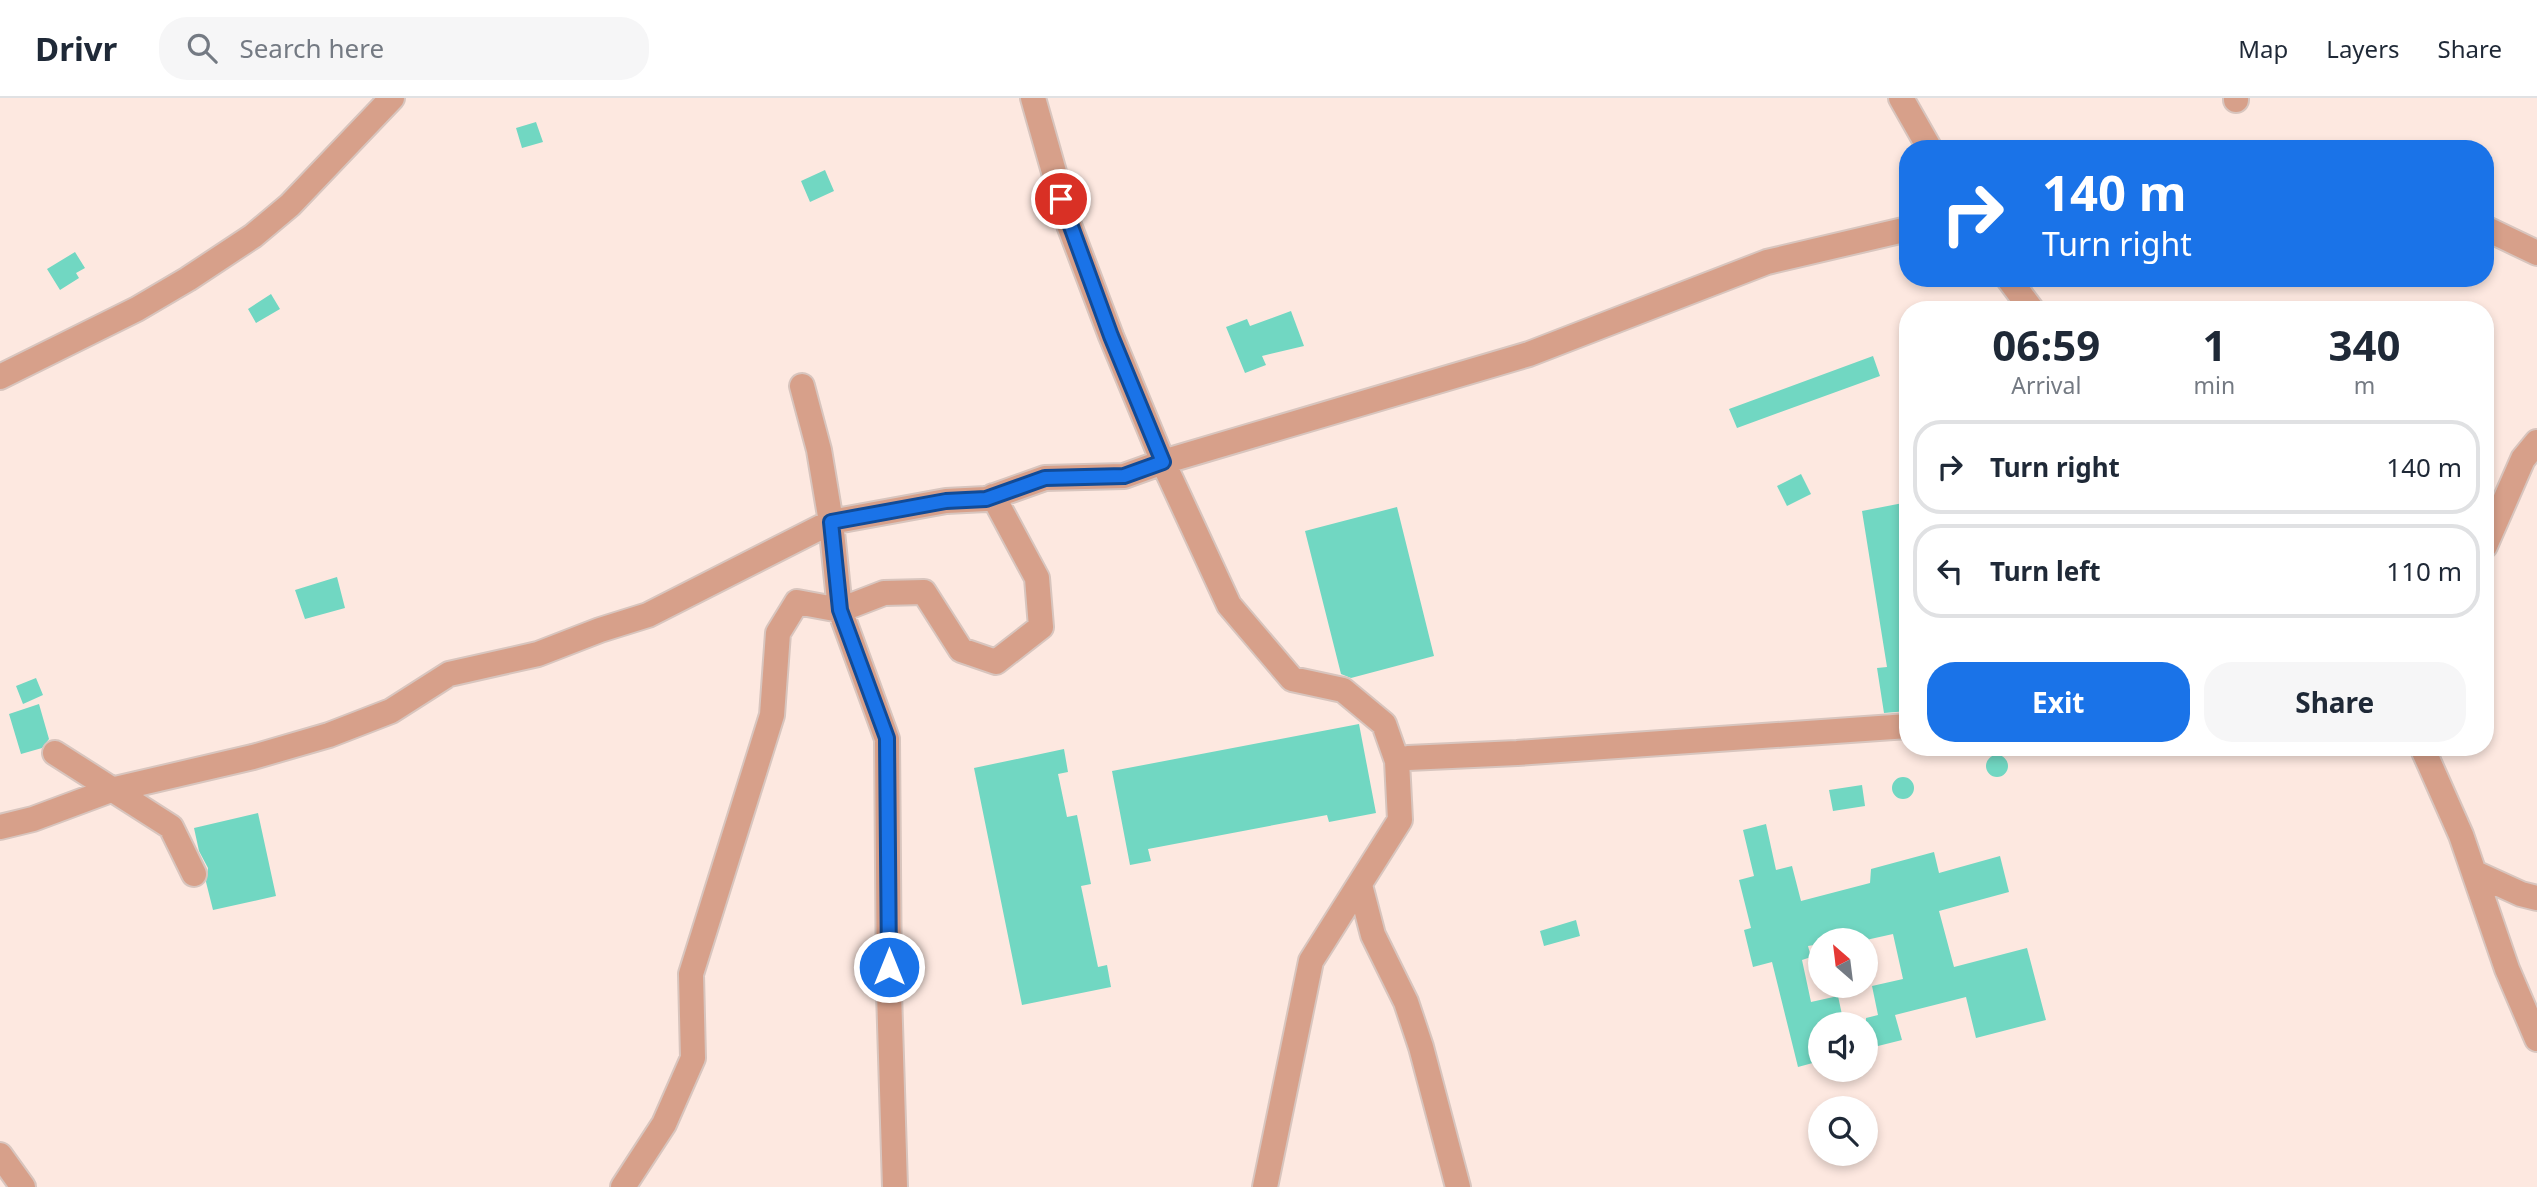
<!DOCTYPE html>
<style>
body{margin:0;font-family:"Noto Sans",sans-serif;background:#f6f6f7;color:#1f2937;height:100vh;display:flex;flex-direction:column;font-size:26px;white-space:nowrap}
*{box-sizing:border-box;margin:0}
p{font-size:23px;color:#747a83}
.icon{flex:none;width:38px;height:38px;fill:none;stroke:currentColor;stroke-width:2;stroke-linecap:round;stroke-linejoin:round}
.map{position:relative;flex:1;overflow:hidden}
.details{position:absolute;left:1899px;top:203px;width:595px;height:455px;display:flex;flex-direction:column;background:#fff;border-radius:28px;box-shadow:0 4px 10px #0003}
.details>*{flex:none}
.hud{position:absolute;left:1899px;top:42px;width:595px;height:147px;border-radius:28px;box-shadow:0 4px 10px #0003;background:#1a73e8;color:#fff;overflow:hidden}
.needle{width:46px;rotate:332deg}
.tools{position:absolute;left:1808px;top:830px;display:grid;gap:14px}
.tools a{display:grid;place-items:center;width:70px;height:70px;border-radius:50%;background:#fff;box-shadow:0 4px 10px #0003;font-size:35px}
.pin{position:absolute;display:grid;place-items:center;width:60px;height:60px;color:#fff;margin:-30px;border:4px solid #fff;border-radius:50%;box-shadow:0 2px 7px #0007}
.me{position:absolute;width:77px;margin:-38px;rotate:0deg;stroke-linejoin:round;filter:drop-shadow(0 0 5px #0008)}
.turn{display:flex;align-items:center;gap:24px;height:147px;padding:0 28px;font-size:32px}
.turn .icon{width:91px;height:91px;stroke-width:2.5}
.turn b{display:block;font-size:49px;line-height:60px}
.eta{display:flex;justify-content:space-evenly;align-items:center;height:119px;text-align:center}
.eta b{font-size:42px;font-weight:700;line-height:49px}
.action{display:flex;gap:14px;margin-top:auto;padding:14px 28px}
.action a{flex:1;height:80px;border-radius:28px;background:#1a73e8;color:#fff;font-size:28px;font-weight:700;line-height:80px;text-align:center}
.action a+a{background:#f6f6f7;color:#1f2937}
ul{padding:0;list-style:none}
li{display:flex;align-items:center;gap:21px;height:94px;margin:0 14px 10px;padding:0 14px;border:4px solid #e0e1e3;border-radius:28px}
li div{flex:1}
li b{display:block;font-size:26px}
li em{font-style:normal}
header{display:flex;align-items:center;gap:42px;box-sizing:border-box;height:98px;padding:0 35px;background:#fff;border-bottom:2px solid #e0e1e3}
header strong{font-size:33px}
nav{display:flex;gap:38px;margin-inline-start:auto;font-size:24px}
.search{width:490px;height:63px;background:#f6f6f7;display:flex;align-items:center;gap:18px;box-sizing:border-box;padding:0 24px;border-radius:28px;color:#747a83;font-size:26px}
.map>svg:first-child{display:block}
</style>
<header>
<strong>Drivr</strong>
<div class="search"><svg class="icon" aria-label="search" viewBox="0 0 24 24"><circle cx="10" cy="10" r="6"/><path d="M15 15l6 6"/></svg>Search here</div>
<nav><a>Map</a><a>Layers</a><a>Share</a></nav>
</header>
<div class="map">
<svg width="2537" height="1089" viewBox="0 0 2537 1089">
<rect width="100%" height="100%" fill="#fde8e0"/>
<path fill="#71d7c2" d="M 536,24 L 543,44 L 522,50 L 516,30 Z
M 825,72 L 834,93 L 810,104 L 801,83 Z
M 75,154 L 85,170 L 76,175 L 79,180 L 60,192 L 47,171 Z
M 271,196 L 280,211 L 256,225 L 248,211 Z
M 1291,213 L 1304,248 L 1262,258 L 1266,267 L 1245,275 L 1226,229 L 1247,221 L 1250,228 Z
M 1873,258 L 1880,278 L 1737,330 L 1729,311 Z
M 1801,376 L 1811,396 L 1787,408 L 1777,388 Z
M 1908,404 L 1908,613 L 1884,615 L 1877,570 L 1887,569 L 1862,413 Z
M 1397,409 L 1434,558 L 1351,580 L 1341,576 L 1305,433 Z
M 337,479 L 345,510 L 305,521 L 295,492 Z
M 36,580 L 43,597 L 23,606 L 16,588 Z
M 39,606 L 49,641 L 42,650 L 21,656 L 9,616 Z
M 1359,626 L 1376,715 L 1329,724 L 1327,717 L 1148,751 L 1151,763 L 1130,767 L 1112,673 Z
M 1064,651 L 1068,674 L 1058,676 L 1067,719 L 1077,717 L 1091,786 L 1081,788 L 1098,869 L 1107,867 L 1111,889 L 1022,907 L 974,670 Z
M1986 668a11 11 0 1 1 22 0a11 11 0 1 1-22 0Z
M1892 690a11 11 0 1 1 22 0a11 11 0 1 1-22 0Z
M 1862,687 L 1865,708 L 1833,713 L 1829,692 Z
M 258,715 L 276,798 L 213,812 L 206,784 L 208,770 L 199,753 L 194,730 Z
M 1766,726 L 1776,772 L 1792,768 L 1801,803 L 1870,785 L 1871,771 L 1934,754 L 1939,775 L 2000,758 L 2009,794 L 1939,813 L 1954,869 L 2027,850 L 2046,922 L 1976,940 L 1966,899 L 1895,917 L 1902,942 L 1866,951 L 1866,920 L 1878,917 L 1872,888 L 1903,881 L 1893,836 L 1866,842 L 1860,842 L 1859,837 L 1838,842 L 1820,842 L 1820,846 L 1808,848 L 1811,859 L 1802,862 L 1811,904 L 1838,898 L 1844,926 L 1820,926 L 1820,963 L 1798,969 L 1772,864 L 1753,869 L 1744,832 L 1751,830 L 1739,782 L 1754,778 L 1743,732 Z
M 1576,822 L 1580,838 L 1544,848 L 1540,833 Z"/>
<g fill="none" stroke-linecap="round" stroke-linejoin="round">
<g stroke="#d8c5be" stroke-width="28">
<path id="minor" d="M 1033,0 L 1069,127 L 1111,238 L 1163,364 L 1229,507 L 1292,581 L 1343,592 L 1384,626 L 1397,663 L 1400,722 L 1311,863 L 1265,1089
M 1901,0 L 1930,51
M 2236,0 L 2236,2
M 2485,130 L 2537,155
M 2008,180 L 2032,212
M 0,279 L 137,211 L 188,181 L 253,138 L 290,107 L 392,0
M 802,288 L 819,352 L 831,424 L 840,512 L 887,641 L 889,894 L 895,1089
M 2485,448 L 2523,361 L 2537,344
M 2422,649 L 2461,737 L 2507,871 L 2537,941
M 55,655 L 171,729 L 194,776
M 1397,663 L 1408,660 L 1517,655 L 1908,628
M 0,729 L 33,721 L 111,692 L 253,659 L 329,637 L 391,613 L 449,576 L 538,556 L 600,532 L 648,517 L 831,424 L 946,403 L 986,401 L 1045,380 L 1124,378 L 1163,364 L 1529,256 L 1767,164 L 1908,131
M 2475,775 L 2521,796 L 2537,800
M 1360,787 L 1373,837 L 1406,904 L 1421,949 L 1458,1089
M 0,1057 L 23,1089
M 623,1089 L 664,1026 L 693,960 L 691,876 L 772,617 L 778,535 L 797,504 L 840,512 L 884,495 L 924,494 L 961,552 L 996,564 L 1041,529 L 1037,480 L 993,398"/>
</g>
<use href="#minor" stroke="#d7a08a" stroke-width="24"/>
</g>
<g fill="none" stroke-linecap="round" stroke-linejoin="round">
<g stroke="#114b97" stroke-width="18">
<path id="route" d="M 889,869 L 887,640 L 840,512 L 831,424 L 946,403 L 986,401 L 1045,380 L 1124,378 L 1163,364 L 1111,238 L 1061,101"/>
</g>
<use href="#route" stroke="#1a73e8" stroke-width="12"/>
</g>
</svg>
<div class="tools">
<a><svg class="needle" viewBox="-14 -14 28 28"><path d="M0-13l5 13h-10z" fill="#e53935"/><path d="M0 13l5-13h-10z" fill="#747a83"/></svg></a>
<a><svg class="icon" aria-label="sound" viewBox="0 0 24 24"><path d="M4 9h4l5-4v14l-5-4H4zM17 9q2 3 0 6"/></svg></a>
<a><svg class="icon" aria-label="search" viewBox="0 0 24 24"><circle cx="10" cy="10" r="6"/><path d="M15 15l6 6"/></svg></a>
</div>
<div class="pin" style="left:1061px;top:101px;background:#d93025"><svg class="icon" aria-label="arrive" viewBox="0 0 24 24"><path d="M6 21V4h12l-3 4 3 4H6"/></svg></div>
<svg class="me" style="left:889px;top:869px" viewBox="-20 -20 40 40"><circle r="17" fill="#1a73e8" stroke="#fff" stroke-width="3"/><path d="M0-11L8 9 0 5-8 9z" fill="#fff"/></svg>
<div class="hud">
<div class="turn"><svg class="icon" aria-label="right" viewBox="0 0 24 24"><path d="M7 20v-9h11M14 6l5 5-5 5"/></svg><div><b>140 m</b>Turn right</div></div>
</div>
<section class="details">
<div class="eta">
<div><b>06:59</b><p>Arrival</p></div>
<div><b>1</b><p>min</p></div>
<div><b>340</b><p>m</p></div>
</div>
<ul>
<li><svg class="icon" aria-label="right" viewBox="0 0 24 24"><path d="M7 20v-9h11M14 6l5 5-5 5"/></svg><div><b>Turn right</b></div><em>140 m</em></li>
<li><svg class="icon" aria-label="left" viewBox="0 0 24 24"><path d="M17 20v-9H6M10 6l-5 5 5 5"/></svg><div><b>Turn left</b></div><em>110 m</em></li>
</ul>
<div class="action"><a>Exit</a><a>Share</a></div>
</section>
</div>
